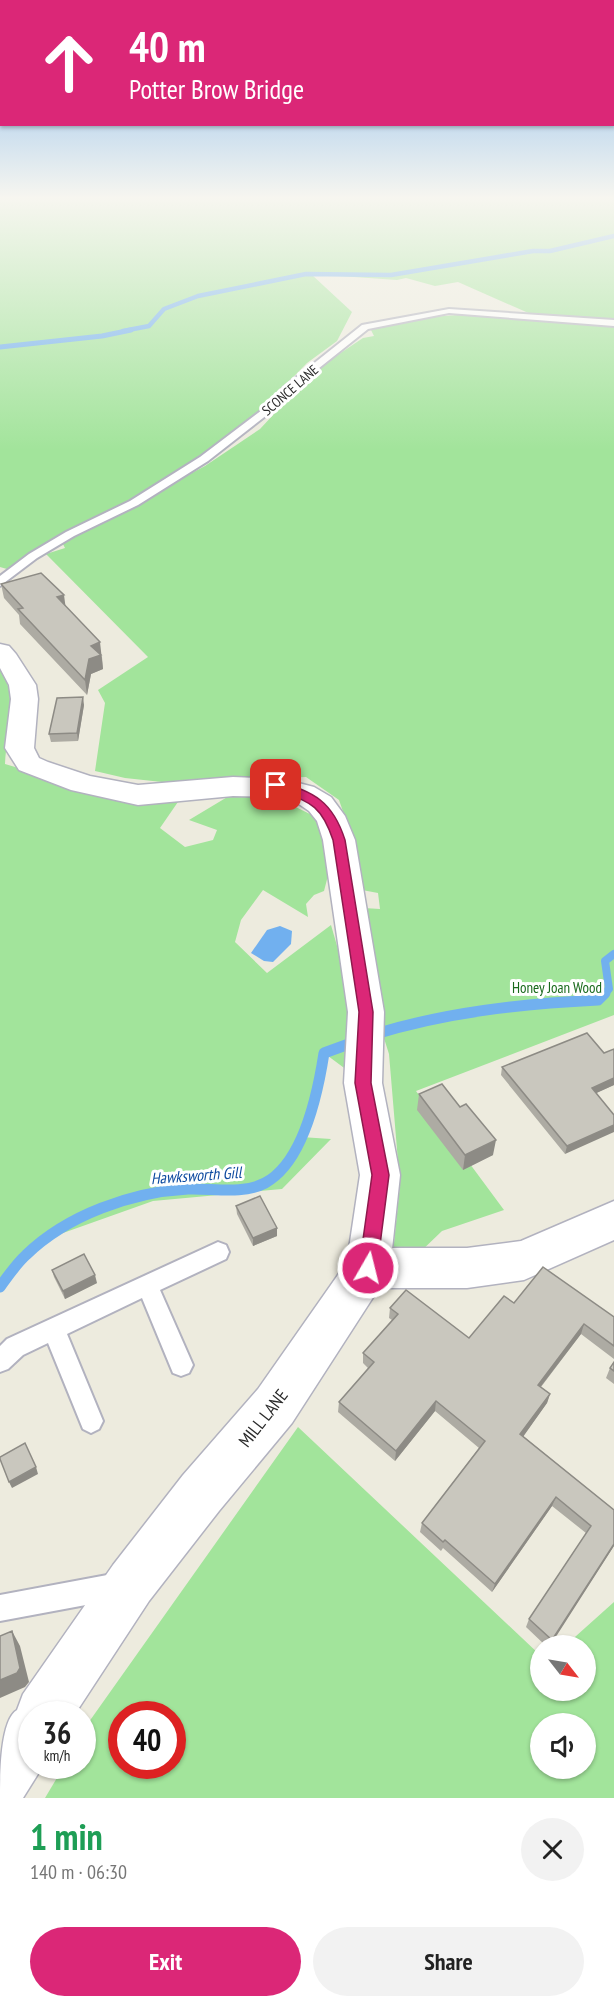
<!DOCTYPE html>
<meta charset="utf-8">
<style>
body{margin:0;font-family:"PT Sans Narrow",sans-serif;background:#f2f2f2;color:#222;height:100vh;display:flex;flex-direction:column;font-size:22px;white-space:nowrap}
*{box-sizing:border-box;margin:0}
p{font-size:20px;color:#767676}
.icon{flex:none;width:33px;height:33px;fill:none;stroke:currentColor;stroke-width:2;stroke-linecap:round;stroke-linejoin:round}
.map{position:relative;height:1798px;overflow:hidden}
.side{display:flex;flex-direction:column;background:#fff;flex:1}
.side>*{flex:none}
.banner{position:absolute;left:0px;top:0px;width:615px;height:126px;box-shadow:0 2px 4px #0004;background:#db2777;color:#fff;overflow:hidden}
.needle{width:39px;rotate:121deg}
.tools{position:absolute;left:530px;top:1635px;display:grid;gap:12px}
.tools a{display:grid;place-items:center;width:66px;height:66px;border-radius:50%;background:#fff;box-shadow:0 2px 4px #0004;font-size:30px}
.speed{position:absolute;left:18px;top:1701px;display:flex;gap:12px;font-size:30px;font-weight:700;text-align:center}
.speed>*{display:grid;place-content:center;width:78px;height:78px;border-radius:50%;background:#fff;box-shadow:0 2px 4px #0004;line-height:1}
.speed small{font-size:15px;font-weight:400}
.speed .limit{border:9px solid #d22;background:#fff;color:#111}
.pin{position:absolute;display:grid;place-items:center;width:51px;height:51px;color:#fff;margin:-26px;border-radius:12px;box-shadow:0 3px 9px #0006}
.me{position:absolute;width:66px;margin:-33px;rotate:8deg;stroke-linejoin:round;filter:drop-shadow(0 0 4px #0008)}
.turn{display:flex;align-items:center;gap:21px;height:126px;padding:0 30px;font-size:27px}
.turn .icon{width:78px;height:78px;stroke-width:2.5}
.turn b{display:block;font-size:42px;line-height:51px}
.round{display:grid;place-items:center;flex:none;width:63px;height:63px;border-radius:32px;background:#f2f2f2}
.head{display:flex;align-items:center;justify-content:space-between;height:102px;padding:0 30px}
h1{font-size:36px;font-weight:700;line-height:45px;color:#1e9e55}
.button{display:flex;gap:12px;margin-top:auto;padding:12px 30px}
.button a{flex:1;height:69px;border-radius:36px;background:#db2777;color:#fff;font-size:24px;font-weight:700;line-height:69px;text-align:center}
.button a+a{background:#f2f2f2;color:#222}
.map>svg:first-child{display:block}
</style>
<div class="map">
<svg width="614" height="1798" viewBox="0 0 614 1798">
<rect width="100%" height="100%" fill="#edebde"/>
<path fill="#a2e49b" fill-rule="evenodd" d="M 0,198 L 614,198 L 614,321 L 533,315 L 458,282 L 435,286 L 406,278 L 397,280 L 311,274 L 352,312 L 337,341 L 307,363 L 260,411 L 221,441 L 139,496 L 53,538 L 7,569 L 0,567 Z
M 478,314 L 614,324 L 614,1015 L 416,1091 L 504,1210 L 442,1231 L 390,1281 L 400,1185 L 389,1054 L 375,1010 L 364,908 L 380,909 L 378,893 L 362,890 L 355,846 L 339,800 L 306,777 L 162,782 L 125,778 L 95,771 L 105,703 L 98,690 L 148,657 L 46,554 L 65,548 L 62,542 L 205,466 L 260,429 L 315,370 L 363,338 L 374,336 L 371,330 C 406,319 441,315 478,314 Z
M 0,670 C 19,693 6,736 5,764 L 79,786 L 180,799 L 160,828 L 185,847 L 213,840 L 217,830 L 189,820 L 229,796 L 271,795 L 312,815 L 324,831 L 332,860 L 324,891 L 314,895 L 306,904 L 308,917 L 263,890 L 241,920 L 235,942 L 267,973 L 331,925 L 359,1022 L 355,1076 L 324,1053 L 319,1089 L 301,1137 L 331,1139 L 282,1189 L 153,1201 L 49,1238 L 29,1252 L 0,1287 Z
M 298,1427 L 540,1655 L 540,1690 L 585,1690 L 585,1646 L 566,1645 L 614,1602 L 614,1798 L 45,1798 L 64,1766 L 82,1766 L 83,1734 L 91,1719 ZM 122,1714 L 172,1714 L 172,1766 L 122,1766 ZM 540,1724 L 585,1724 L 585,1768 L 540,1768 Z"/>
<path fill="#71b0ef" d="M 280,926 L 292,931 L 291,944 L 273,962 L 264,961 L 251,953 L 267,930 Z"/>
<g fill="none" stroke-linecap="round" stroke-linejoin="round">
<path stroke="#71b0ef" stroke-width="4.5" d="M 123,331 L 149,326 L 164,309 L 198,296 L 306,274 L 391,275 L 533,251 L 550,251 L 614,236"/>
<path stroke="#71b0ef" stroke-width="5" d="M 0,347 L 102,336 L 131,330"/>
<path stroke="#71b0ef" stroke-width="8" d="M 604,994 L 609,989 L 605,961 L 614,954"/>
<path stroke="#71b0ef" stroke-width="11" d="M 372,1035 C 446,1012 521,1004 598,1000 L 605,993
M 0,1287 C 8,1276 16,1264 26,1255 C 67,1215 132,1192 188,1189 C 213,1188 242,1195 265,1183 C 304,1162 318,1092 324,1053 L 357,1041"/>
<g stroke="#b2b2bf" stroke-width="4">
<path id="lane" d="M 449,309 L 614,320 L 614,326 L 449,313 L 368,329 L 289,392 L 272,411 L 208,461 L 138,505 L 74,536 L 37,558 L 0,586 L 0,576 L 29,554 L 66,532 L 130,501 L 200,457 L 266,407 L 283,388 L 362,325 Z
M 218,1242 L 226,1245 L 229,1252 L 226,1259 L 160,1290 L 193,1365 L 189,1373 L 181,1376 L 173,1373 L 142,1298 L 67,1334 L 103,1421 L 99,1429 L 91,1433 L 83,1429 L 48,1343 L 23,1355 L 8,1369 L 0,1372 L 0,1346 L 7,1339 Z
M 118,1573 L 127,1577 L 131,1586 L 127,1595 L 118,1599 L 0,1621 L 0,1595 Z"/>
</g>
<g stroke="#b2b2bf" stroke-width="3">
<path id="street" d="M 614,1201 L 614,1240 L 524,1280 L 467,1288 L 368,1288 L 353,1282 L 346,1268 L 353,1254 L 368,1248 L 467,1248 L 521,1241 Z"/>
</g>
<g stroke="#b2b2bf" stroke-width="3">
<path id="secondary" d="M 0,644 L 9,646 L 16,654 L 36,685 L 38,699 L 34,748 L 39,758 L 48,762 L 90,776 L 138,785 L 233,777 L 283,779 L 314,787 L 331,797 L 345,816 L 355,840 L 384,1012 L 382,1083 L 400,1175 L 390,1268 L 383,1282 L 292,1423 L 219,1511 L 149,1601 L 75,1714 L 32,1714 L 32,1766 L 43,1766 L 23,1798 L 0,1798 C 0,1776 0,1720 17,1710 L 23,1694 L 113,1565 L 183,1475 L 258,1389 L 347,1262 L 360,1175 L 344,1083 L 348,1012 L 323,840 L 317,821 L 309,811 L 293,800 L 282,797 L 233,796 L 138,805 L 71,790 L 19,770 L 5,748 L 11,699 L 9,685 L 0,668 Z"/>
</g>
<use href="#lane" fill="#fff" fill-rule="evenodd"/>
<use href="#street" fill="#fff" fill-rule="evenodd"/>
<use href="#secondary" fill="#fff" fill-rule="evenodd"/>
</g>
<path fill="#adaba3" d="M 1,584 L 65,606 L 102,657 L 103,669 L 91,674 L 87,695 L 20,624 L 19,615 L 4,598 Z
M 84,705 L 78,741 L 51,742 L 49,734 Z
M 502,1067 L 614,1085 L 596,1093 L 565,1154 L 501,1075 Z
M 419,1094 L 460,1107 L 493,1155 L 463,1170 L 417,1110 Z
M 236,1206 L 277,1236 L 253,1246 L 237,1214 Z
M 52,1270 L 97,1283 L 65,1299 L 54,1277 Z
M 514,1303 L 614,1317 L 614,1359 L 581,1334 L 541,1387 L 550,1394 L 547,1403 L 523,1436 L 614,1510 L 550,1646 L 546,1646 L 526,1627 L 529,1619 L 586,1533 L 552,1506 L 492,1592 L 443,1548 L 441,1551 L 420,1532 L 422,1523 L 479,1448 L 435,1411 L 395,1461 L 338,1412 L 339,1402 L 368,1368 L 363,1363 L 363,1353 L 392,1320 L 389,1318 L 390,1308 L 469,1338 Z
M 614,1362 L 614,1384 L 606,1378 L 610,1368 Z"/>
<path fill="#8d8b85" d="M 64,595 L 66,610 L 57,597 Z
M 100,642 L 103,669 L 91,674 L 87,695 L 85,680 L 91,646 Z
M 83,697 L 84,705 L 78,741 L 77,733 Z
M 614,1078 L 614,1085 L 590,1096 L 592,1088 Z
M 614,1125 L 614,1132 L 565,1154 L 567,1146 Z
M 496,1140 L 493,1155 L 463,1170 L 465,1155 Z
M 277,1228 L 277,1236 L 253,1246 L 253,1238 Z
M 95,1275 L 97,1283 L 65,1299 L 63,1291 Z
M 584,1324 L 581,1334 L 535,1394 L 538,1385 Z
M 550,1394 L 547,1403 L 518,1444 L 520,1434 Z
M 436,1401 L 435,1411 L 395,1461 L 396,1451 Z
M 36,1467 L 38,1474 L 12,1488 L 9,1482 Z
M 556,1497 L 552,1506 L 492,1592 L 495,1584 Z
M 614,1544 L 614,1546 L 550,1646 L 552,1640 Z
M 12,1631 L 20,1646 L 29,1682 L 25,1687 L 0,1698 L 0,1680 Z"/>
<path fill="#c9c7be" stroke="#8d8b85" stroke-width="1.5" d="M 41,573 L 64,595 L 57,597 L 100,642 L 91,646 L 101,655 L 89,659 L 85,680 L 18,609 L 23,608 L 1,584 Z
M 83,697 L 77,733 L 49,734 L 57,698 Z
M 587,1033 L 604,1053 L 614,1049 L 614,1078 L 592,1088 L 614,1115 L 614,1125 L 567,1146 L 502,1067 Z
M 442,1084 L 460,1107 L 466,1104 L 496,1140 L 465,1155 L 419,1094 Z
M 260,1196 L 277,1228 L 253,1238 L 236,1206 Z
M 84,1254 L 95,1275 L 63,1291 L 52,1270 Z
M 543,1267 L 614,1317 L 614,1346 L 584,1324 L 538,1385 L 550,1394 L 520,1434 L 614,1510 L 614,1544 L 552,1640 L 529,1619 L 591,1526 L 556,1497 L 495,1584 L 445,1540 L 443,1542 L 422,1523 L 485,1441 L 436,1401 L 396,1451 L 339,1402 L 374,1362 L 363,1353 L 398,1314 L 390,1308 L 406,1290 L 469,1338 L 504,1296 L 514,1303 Z
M 614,1362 L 614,1371 L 610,1368 Z
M 25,1443 L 36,1467 L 9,1482 L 0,1459 L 0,1457 Z
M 12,1631 L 20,1668 L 17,1673 L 0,1680 L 0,1636 Z"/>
<linearGradient id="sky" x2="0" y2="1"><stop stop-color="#78b2eb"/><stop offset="0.44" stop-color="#f7f6f0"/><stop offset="1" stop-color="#f7f6f0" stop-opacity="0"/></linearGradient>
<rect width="614" height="450" fill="url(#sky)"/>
<path fill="#db2777" stroke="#8e194d" stroke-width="1.5" d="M 276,781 C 314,791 333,802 345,840 L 373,1012 L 371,1083 L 389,1175 L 377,1268 L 374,1274 L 368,1276 L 362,1274 L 359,1268 L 372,1175 L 355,1083 L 359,1012 L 333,840 C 320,801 307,802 272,788 L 270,785 Z"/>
<g text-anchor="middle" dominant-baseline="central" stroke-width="6" stroke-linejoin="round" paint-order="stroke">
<g font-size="14" fill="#2c2c2c" stroke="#fff">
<text transform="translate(290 390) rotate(-41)">SCONCE LANE</text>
</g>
<g font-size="15" fill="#1a6a1d" stroke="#fff">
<text x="557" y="987">Honey Joan Wood</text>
</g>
<g font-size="16" font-style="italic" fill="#0d4a9f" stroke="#fff">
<text transform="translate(196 1175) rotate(-4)">Hawksworth Gill</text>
</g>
<g font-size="18" fill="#2c2c2c" stroke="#fff">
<text transform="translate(263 1418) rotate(-52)">MILL LANE</text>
</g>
</g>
</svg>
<div class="tools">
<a><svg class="needle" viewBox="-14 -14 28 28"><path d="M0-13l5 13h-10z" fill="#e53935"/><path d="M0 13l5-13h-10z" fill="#767676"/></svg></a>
<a><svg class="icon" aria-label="sound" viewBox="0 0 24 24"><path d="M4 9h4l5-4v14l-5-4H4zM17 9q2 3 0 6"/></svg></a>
</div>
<div class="speed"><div>36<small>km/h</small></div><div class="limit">40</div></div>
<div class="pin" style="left:276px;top:785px;background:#d93025"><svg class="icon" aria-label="arrive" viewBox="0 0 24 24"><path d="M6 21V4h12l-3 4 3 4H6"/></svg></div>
<svg class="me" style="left:368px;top:1268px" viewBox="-20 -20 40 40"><circle r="17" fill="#db2777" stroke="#fff" stroke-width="3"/><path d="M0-11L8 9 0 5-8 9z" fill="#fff"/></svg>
<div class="banner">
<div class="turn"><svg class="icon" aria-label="ahead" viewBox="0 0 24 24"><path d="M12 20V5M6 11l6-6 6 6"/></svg><div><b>40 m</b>Potter Brow Bridge</div></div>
</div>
</div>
<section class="side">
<div class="head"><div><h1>1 min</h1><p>140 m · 06:30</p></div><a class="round"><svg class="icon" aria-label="close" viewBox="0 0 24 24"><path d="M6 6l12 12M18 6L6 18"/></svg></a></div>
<div class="button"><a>Exit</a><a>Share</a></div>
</section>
